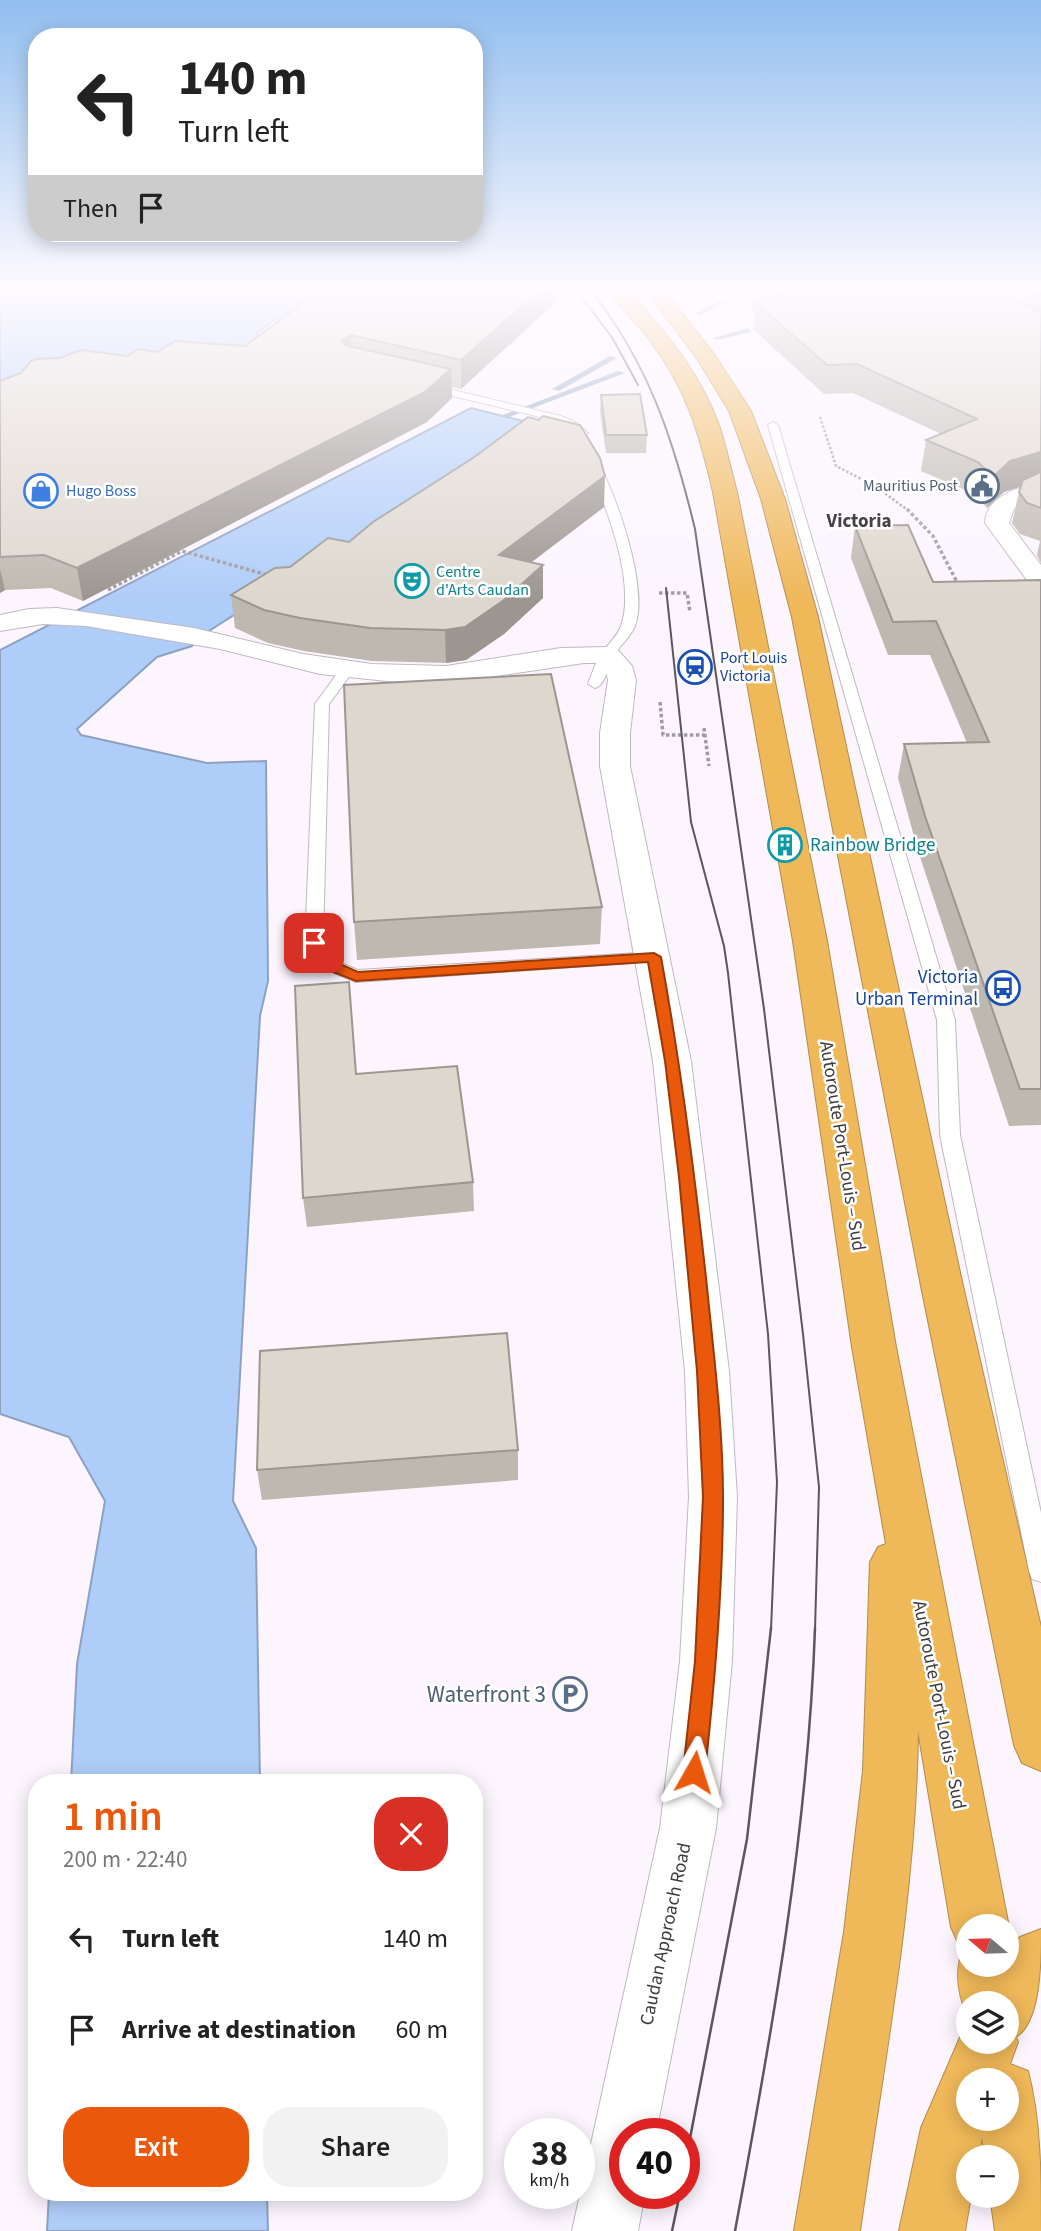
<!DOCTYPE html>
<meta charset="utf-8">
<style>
body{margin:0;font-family:"Source Sans 3",sans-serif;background:#f2f2f2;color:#222;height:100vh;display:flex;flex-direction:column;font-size:26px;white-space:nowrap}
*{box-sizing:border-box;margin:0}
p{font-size:23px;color:#767676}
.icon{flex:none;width:38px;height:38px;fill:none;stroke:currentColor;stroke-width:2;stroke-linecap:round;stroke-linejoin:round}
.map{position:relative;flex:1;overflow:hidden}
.panel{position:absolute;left:28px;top:1774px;width:455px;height:427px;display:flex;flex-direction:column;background:#fff;border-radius:28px;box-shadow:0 4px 18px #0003}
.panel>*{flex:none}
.hud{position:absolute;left:28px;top:28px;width:455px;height:214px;border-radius:28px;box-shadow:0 4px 18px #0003;background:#fff;color:#222;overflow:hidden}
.needle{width:46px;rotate:289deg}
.fabs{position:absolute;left:956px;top:1914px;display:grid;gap:14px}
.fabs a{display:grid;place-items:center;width:63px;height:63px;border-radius:50%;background:#fff;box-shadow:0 4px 18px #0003;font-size:35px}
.speed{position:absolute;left:504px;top:2118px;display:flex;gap:14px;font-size:35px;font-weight:700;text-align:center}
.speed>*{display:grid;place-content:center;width:91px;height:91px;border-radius:50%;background:#fff;box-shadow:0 4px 18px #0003;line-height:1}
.speed small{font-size:18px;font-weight:400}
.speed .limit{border:10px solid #d22;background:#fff;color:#111}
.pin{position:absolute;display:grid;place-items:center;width:60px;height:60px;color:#fff;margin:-30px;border-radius:14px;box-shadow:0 4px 10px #0006}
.me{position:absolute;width:77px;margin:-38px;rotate:6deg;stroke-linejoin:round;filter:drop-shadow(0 0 5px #0008)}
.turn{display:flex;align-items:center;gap:24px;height:147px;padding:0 35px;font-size:32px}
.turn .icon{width:91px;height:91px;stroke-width:2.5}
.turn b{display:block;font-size:49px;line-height:60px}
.then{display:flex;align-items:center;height:66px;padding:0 35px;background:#0003;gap:14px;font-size:26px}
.round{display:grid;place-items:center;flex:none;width:74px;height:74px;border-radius:28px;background:#f2f2f2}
.overview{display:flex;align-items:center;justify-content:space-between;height:119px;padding:0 35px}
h1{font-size:42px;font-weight:600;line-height:52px;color:#ea580c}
.primary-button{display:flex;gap:14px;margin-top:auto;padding:14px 35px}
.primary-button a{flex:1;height:80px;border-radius:28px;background:#ea580c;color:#fff;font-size:28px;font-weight:600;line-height:80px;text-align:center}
.primary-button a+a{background:#f2f2f2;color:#222}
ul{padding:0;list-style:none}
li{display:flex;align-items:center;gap:21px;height:91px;padding:0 35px}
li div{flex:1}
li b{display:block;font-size:26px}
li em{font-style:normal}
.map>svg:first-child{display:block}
</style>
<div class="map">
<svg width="1041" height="2231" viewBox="0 0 1041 2231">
<rect width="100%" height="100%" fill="#fcf5fe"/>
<path fill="#afcdf9" stroke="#8da1c1" stroke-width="2" d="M 0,288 L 341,288 L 291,315 L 274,320 L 257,333 L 259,348 L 0,395 Z
M 471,408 L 539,425 L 279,586 L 209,631 L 192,646 L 157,657 L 77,729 L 81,735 L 207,763 L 266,761 L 268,981 L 260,1016 L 233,1501 L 256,1548 L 260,1783 L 71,1783 L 77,1664 L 105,1501 L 69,1437 L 0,1414 L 0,650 Z
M 49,2193 L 267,2193 L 268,2231 L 47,2231 Z"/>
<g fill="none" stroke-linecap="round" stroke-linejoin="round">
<path fill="#8da1c1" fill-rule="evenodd" d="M 721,300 L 726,301 L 701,315 L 695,314 Z
M 748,328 L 751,332 L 717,340 L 713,338 Z
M 610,356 L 617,358 L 559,391 L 552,389 Z
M 618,371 L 625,373 L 507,418 L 500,416 Z"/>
<g stroke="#bfb8c1" stroke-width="2">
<path id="lane" d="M 694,288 L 706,288 L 703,290 L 754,303 L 790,288 L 803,288 L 755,309 L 691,293 L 689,291 Z
M 428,384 L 561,416 L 575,422 L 588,433 L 578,435 L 553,420 L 424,389 L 424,385 Z
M 773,422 L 778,425 L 955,1020 L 960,1135 L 1041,1513 L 1041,1582 L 1032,1579 L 1029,1571 L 940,1135 L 937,1020 L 768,425 Z
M 592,458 L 596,459 C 616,492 649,588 635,626 C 630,638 619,646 613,657 C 607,667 606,685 595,688 L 588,684 C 592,674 595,663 601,654 C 608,644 619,635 622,623 C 635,578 605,502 586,461 Z
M 347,666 L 354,670 L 329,704 L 323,943 L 334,960 L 358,970 L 654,952 L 660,953 L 663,957 L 660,961 L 356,982 L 322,968 L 305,943 L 315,704 L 342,667 Z"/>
</g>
<g stroke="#bfb8c1" stroke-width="2">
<path id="street" d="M 1041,482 L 1041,497 L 1014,509 L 1009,523 L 1041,565 L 1041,590 L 1032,587 L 985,523 C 986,496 1019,487 1041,482 Z"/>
</g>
<g stroke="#bfb8c1" stroke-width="2">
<path id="secondary" d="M 57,608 L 194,628 L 303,654 L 372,664 L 446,666 L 561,648 L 607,647 L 617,649 L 632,666 L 636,680 L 630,733 L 630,766 L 691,1061 L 729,1371 L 737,1497 L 732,1661 L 716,1828 L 656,2133 L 625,2133 L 625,2193 L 645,2193 L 638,2231 L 572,2231 L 660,1828 L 680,1661 L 689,1497 L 685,1371 L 653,1061 L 600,766 L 600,733 L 608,680 L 605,668 L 600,663 L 584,663 L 470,680 L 406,683 L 320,674 L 220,649 L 86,626 L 43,624 L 0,631 L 0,615 L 29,609 Z"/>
</g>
<g stroke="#b18c50" stroke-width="2">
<path id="highway" d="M 606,288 L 625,288 C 663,327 700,373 719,425 C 726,446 731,470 737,492 L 827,941 L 896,1347 L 1009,1927 L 1006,1934 L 1006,1927 L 968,1927 L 968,1965 L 1006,1965 L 1006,1944 L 1009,1950 L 1020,1937 L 1041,1929 C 1041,1961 1041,2021 1016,2037 L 1018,2042 L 1010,2064 L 1028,2071 C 1041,2121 1041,2178 1041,2231 L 995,2231 L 990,2196 L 1006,2196 L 1006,2158 L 985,2158 L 982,2137 L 978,2158 L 968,2158 L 968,2196 L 971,2196 L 965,2231 L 899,2231 L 921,2128 L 967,2021 L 968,2042 L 1006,2042 L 1006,2004 L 968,2004 L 968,2018 C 958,1995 954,1972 963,1949 L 960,1947 L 951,1927 L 918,1731 C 916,1898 883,2066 860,2231 L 794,2231 L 844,1932 L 863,1771 L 870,1562 L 878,1547 L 886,1544 L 852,1347 L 793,941 L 713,492 C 699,432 686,387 648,338 C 635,321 617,305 606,288 ZM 968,2081 L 1006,2081 L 1006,2119 L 968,2119 Z
M 644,288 L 663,288 L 714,354 L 751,411 L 785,499 L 818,617 L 963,1286 L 1041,1627 L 1041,1771 L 1022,1763 L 1014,1745 L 921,1286 L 792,617 L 761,499 L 729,411 L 698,360 Z"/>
</g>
<path stroke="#a09ba2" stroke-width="2.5" stroke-dasharray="2.5 2" stroke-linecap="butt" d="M 820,417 L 836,466 L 875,486 L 909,511"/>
<path stroke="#a09ba2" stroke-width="3.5" stroke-dasharray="3.5 2.5" stroke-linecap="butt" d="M 907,509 L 933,536 L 958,584
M 108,590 L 182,551 L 268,575
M 659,593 L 687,593 L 690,612
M 660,702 L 663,735 L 705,735
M 704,728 L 709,766"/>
<use href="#lane" fill="#fff" fill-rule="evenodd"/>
<use href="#street" fill="#fff" fill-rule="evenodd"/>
<use href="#secondary" fill="#fff" fill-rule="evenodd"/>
<use href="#highway" fill="#efb859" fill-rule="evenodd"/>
<path stroke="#5a565b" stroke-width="2" d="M 575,288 L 613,339 L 638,385
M 589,288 C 648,362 673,438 695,529 L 764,1009 L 803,1334 L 819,1487 L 815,1630
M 666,588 L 691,822 L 724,946 L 728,973 L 768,1334 L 777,1482 L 771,1630"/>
<path stroke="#5a565b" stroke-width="2.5" d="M 684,2170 L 747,1839 L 771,1628
M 672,2231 L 680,2193
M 735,2231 C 772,2032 808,1831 815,1628"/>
</g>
<path fill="#beb9b0" d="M 323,288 L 558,288 L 558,300 L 461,389 L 451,387 L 452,398 L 427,422 L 83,601 L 51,588 L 5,590 L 0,593 L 0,381 L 128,356 L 157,352 L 245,346 Z
M 711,288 L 1041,288 L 1041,563 L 1037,555 L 1040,541 L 1020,534 L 1012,523 L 1020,487 L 1004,492 L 987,508 L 972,493 L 921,471 L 926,440 L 941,434 L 853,393 L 824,394 L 754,330 L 755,313 L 752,312 L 753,300 L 711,289 Z
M 601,395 L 647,435 L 646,453 L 606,453 L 600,412 Z
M 604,507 L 531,562 L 543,598 L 504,634 L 466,660 L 446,663 L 372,661 L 304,651 L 268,643 L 235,628 L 231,595 L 290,567 L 349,542 Z
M 855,526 L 933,582 L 1041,580 L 1041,1125 L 1009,1126 L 918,851 L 898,778 L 904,744 L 967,743 L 930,655 L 888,655 L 851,558 Z
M 602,907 L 600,944 L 357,960 L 354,922 Z
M 349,982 L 356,1074 L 473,1182 L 474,1211 L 307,1227 L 303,1198 Z
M 518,1450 L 518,1480 L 262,1500 L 257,1470 Z"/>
<path fill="#9b9690" d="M 542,288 L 558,288 L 558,300 L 461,389 L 461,360 Z
M 351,335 L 353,363 L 342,340 Z
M 451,369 L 452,398 L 427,422 L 83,601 L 77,568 Z
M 1041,452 L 1041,480 L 1004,492 L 987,508 L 993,477 L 1010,461 Z
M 605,476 L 604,507 L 499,587 L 499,555 Z
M 543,565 L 543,598 L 504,634 L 466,660 L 446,663 L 445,630 Z
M 0,569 L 5,590 L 0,593 Z"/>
<path fill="#ddd7cd" stroke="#9b9690" stroke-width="2" d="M 323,288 L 542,288 L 461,360 L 351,335 L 342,340 L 345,345 L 451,369 L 425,392 L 77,568 L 44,555 L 0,557 L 0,381 L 21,373 L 31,361 L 37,359 L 60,358 L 81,350 L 128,356 L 138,349 L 157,352 L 175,341 L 245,346 Z
M 764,288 L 982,288 L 1041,312 L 1041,452 L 1010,461 L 993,477 L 978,462 L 926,440 L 977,419 L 857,364 L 827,365 L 756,303 L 787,294 Z
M 1023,288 L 1041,288 L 1041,296 Z
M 640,394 L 647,435 L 606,435 L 601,395 Z
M 543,416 L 580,425 L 600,458 L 605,476 L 499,555 L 543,565 L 504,600 L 465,627 L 445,630 L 370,628 L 300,618 L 264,610 L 231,595 L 275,568 L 290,567 L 328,538 L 349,542 L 373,522 L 473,458 L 528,417 L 539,420 Z
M 1041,472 L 1041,508 L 1027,503 L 1019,492 L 1023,480 Z
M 908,525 L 933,582 L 1041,580 L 1041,1089 L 1020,1089 L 925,816 L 904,744 L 989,742 L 936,621 L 893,622 L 855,526 Z
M 551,674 L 602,907 L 354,922 L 344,685 Z
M 349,982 L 356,1074 L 457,1066 L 473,1182 L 303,1198 L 295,986 Z
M 507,1333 L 518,1450 L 257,1470 L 260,1351 Z"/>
<linearGradient id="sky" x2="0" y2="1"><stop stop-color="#91beef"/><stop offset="0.48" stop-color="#fefaff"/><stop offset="1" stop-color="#fefaff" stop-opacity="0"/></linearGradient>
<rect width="1041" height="600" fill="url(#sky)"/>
<path fill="#ea580c" stroke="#983908" stroke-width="2" d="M 314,939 L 319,940 L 333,961 L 358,972 L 654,953 L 661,957 C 681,1067 695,1176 707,1287 C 714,1357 723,1428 723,1498 C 723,1589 715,1681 705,1772 L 702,1780 L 694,1783 L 686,1780 L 683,1772 L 695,1661 L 703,1497 L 697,1371 L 679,1177 L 665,1061 L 648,962 L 356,981 L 323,968 L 307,943 Z"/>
<defs>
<g id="civic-ring" transform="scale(1.75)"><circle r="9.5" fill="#fff" stroke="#5c6f8a" stroke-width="1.5"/><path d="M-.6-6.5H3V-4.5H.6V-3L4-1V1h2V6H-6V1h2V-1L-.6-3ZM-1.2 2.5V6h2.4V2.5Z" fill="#5c6f8a"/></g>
<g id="shop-ring" transform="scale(1.75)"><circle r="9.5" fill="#fff" stroke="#3f7fe0" stroke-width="1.5"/><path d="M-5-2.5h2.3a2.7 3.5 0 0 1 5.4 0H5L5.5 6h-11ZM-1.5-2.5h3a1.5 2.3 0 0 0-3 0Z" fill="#3f7fe0"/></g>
<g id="theatre-ring" transform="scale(1.75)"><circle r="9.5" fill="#fff" stroke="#0f9aa8" stroke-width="1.5"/><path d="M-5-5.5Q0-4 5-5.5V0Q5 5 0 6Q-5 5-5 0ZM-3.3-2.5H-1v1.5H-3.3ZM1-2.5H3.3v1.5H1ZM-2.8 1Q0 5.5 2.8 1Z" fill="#0f9aa8"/></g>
<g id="station-ring" transform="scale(1.75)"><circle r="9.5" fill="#fff" stroke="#1a4fb4" stroke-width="1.5"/><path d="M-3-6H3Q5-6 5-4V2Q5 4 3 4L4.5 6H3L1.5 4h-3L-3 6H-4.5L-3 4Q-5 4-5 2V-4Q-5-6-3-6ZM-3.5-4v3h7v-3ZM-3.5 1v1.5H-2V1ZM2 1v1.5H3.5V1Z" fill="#1a4fb4"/></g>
<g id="building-ring" transform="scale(1.75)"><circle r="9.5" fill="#fff" stroke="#0f9aa8" stroke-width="1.5"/><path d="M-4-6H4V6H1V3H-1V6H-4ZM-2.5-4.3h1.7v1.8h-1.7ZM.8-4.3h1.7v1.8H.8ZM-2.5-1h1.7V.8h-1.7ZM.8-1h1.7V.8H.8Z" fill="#0f9aa8"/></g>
<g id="bus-ring" transform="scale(1.75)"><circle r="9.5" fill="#fff" stroke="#1a4fb4" stroke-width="1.5"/><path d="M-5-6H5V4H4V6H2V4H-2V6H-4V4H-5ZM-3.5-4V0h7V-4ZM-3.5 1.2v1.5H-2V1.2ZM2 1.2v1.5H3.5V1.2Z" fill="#1a4fb4"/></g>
<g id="parking-ring" transform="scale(1.75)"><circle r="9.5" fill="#fff" stroke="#5c6f8a" stroke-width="1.5"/><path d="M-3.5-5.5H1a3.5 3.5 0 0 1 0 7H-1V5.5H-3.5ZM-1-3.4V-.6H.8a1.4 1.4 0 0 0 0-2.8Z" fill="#5c6f8a"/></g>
</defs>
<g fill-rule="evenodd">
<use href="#civic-ring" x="982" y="486"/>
<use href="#shop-ring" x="41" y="491"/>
<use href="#theatre-ring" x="412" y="581"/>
<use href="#station-ring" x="695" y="667"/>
<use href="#building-ring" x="785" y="845"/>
<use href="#bus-ring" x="1003" y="988"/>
<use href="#parking-ring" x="570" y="1694"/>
</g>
<g text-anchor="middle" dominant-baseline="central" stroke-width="5" stroke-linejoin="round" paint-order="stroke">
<g font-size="16" fill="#4e5e75" stroke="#fff" text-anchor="end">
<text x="958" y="486">Mauritius Post</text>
</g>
<g font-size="16" fill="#366cbe" stroke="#fff" text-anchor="start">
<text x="66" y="491">Hugo Boss</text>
</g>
<g font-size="16" fill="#0d838f" stroke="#fff" text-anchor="start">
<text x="436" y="572">Centre<tspan x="436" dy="18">d'Arts Caudan</tspan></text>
</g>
<g font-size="16" fill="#164399" stroke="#fff" text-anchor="start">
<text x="720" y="658">Port Louis<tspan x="720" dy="18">Victoria</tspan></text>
</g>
<g font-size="19" font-weight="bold" fill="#464047" stroke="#fff">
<text x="859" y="521">Victoria</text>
</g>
<g font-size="19" fill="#0d838f" stroke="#fff" text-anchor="start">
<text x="810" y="845">Rainbow Bridge</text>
</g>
<g font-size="19" fill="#164399" stroke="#fff" text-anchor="end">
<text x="978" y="977">Victoria<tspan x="978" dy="22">Urban Terminal</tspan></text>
</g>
<g font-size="19" fill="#3d3a3e" stroke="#fff">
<text transform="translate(842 1146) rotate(81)">Autoroute Port-Louis – Sud</text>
<text transform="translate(939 1705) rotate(79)">Autoroute Port-Louis – Sud</text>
<text transform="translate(666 1934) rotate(-78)">Caudan Approach Road</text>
</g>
<g font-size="23" fill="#4e5e75" stroke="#fff" text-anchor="end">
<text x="546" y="1694">Waterfront 3</text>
</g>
</g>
</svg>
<div class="fabs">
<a><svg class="needle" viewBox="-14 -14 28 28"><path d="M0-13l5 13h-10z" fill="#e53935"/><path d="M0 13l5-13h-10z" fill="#767676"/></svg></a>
<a><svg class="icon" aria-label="layers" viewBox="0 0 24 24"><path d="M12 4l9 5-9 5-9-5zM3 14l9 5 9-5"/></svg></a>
<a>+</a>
<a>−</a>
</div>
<div class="speed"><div>38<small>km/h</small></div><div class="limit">40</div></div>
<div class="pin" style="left:314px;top:943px;background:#d93025"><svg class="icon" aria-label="arrive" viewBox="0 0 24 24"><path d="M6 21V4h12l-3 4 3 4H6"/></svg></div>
<svg class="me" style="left:694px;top:1772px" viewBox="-20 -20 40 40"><path d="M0-17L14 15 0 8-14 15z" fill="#ea580c" stroke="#fff" stroke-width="4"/></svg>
<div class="hud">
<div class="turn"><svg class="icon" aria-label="left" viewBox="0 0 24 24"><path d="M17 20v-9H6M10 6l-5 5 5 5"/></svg><div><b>140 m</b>Turn left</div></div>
<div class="then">Then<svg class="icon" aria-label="arrive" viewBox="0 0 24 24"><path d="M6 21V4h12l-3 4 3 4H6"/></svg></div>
</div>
<section class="panel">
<div class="overview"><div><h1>1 min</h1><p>200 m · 22:40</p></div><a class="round" style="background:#d93025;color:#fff"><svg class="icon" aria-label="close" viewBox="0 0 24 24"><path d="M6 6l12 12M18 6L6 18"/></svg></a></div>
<ul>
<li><svg class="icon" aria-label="left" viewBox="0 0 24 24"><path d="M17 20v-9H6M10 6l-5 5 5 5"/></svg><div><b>Turn left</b></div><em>140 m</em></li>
<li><svg class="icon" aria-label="arrive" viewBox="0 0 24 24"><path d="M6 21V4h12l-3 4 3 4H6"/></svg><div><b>Arrive at destination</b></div><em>60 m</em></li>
</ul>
<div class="primary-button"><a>Exit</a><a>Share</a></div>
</section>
</div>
